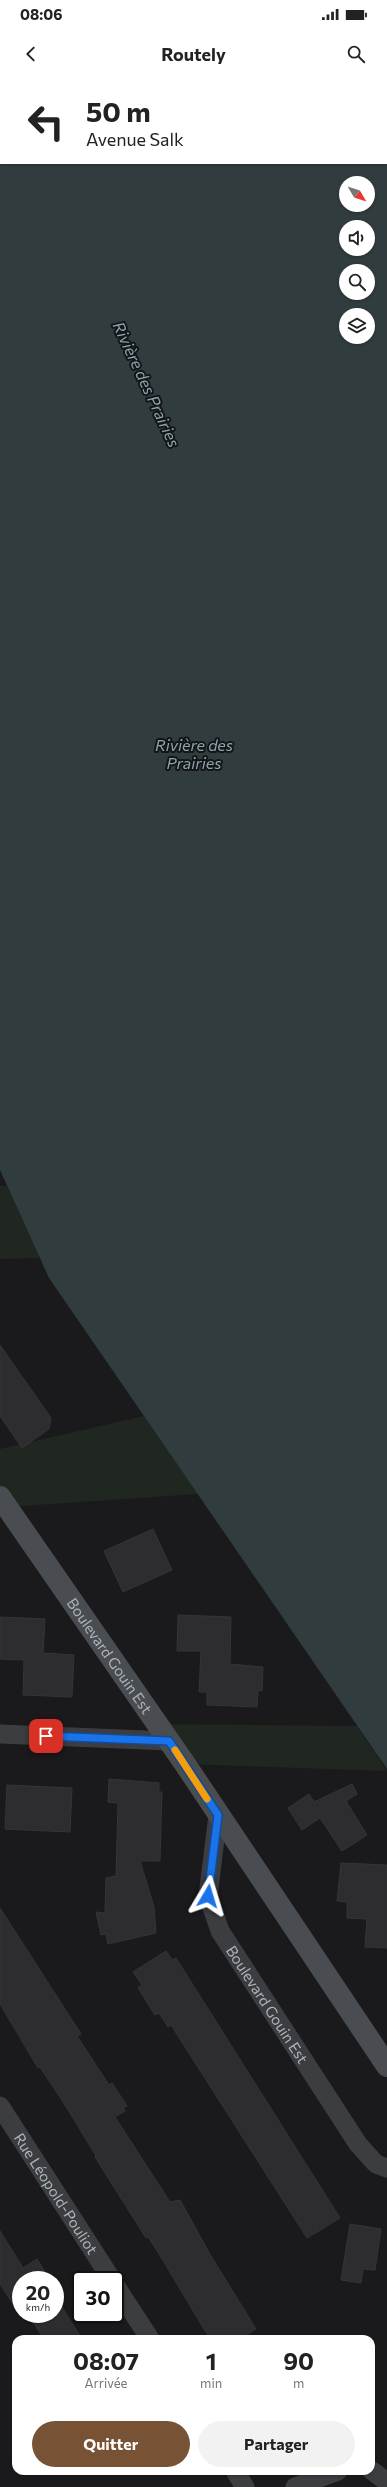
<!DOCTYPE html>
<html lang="fr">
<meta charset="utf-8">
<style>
body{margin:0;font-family:Commissioner,sans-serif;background:#f2f2f2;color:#222;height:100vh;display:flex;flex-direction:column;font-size:15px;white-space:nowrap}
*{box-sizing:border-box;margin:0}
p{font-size:13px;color:#767676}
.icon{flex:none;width:22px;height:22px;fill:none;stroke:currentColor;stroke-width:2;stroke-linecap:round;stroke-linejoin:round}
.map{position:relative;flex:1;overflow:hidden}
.drawer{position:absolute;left:12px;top:2255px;width:363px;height:140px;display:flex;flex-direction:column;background:#fff;border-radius:12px;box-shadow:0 1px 3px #0004}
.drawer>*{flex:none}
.banner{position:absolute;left:0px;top:0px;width:387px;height:84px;box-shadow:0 1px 3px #0004;background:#fff;color:#222;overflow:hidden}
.needle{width:26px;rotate:129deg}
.buttons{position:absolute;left:339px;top:96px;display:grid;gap:8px}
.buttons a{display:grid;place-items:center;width:36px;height:36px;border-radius:50%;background:#fff;box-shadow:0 1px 3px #0004;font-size:20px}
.speed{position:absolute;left:12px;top:2191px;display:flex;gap:8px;font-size:20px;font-weight:700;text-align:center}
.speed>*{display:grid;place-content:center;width:52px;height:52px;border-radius:50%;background:#fff;box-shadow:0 1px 3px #0004;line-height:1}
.speed small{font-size:10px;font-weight:400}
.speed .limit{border:2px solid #111;border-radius:6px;background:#fff;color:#111}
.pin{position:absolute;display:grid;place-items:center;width:34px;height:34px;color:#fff;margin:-17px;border-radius:8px;box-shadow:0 2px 6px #0006}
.me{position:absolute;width:44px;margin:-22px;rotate:7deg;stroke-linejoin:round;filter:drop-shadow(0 0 3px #0008)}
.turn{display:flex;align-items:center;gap:14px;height:84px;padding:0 20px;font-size:18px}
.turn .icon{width:52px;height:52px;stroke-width:2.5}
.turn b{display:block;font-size:28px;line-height:34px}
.eta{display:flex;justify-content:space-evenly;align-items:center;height:68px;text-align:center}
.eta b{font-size:24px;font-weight:700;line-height:28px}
.cta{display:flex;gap:8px;margin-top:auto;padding:8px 20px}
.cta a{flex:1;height:46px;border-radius:24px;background:#785235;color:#fff;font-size:16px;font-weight:700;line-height:46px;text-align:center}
.cta a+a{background:#f2f2f2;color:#222}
.status{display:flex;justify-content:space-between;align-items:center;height:28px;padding:0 20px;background:#fff;direction:ltr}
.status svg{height:11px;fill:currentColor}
header{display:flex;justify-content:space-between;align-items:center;height:52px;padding:0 20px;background:#fff;font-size:18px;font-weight:700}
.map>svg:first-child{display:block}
</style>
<div class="status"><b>08:06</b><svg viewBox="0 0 49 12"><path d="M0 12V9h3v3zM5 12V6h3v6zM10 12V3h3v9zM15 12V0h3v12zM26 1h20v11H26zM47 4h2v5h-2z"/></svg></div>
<header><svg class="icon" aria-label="back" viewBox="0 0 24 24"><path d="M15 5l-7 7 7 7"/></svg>Routely<svg class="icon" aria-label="search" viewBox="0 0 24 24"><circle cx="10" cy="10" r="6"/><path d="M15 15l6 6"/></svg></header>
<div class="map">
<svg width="387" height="2407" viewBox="0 0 387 2407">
<rect width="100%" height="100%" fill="#1a1a1c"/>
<path fill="#202620" d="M 0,1106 L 7,1106 L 40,1178 L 0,1179 Z
M 144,1336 L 198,1414 L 7,1427 L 0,1416 L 0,1369 Z
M 157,1644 L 357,1646 L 387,1691 L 185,1684 Z"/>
<path fill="#313c3f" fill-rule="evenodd" d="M 0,0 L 387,0 L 387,1689 L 49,1198 L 0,1090 ZM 1,1 L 386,1 L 386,83 L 1,83 ZM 346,103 L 368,103 L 368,125 L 346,125 ZM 346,147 L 368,147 L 368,169 L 346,169 ZM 346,191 L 368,191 L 368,213 L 346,213 ZM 346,235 L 368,235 L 368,257 L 346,257 Z"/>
<path fill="#2d2d2f" stroke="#343537" d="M 0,1265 L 51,1338 L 49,1349 L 22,1368 L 0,1336 Z
M 153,1449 L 172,1490 L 123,1512 L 104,1471 Z
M 178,1535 L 231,1537 L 230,1584 L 263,1587 L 262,1611 L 258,1610 L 257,1627 L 207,1625 L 207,1612 L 199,1612 L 201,1571 L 177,1571 Z
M 0,1537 L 45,1539 L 43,1573 L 74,1575 L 72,1617 L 23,1615 L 24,1580 L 0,1579 Z
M 109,1699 L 159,1703 L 159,1712 L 162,1712 L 160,1781 L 140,1781 L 154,1827 L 156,1853 L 108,1864 L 106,1854 L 101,1855 L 96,1832 L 105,1833 L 106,1798 L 116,1796 L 118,1723 L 108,1722 Z
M 352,1704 L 357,1714 L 346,1721 L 367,1755 L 342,1771 L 320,1738 L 302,1750 L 288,1728 L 309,1714 L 314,1722 Z
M 7,1705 L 72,1708 L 70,1752 L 5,1749 Z
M 341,1783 L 387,1785 L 387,1868 L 365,1867 L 367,1839 L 347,1838 L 347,1822 L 337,1821 Z
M 0,1828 L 81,1954 L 77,1956 L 109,2005 L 112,2003 L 127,2026 L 123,2028 L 125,2031 L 115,2037 L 170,2122 L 180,2120 L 211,2176 L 256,2249 L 240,2259 L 210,2259 L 158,2172 L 148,2157 L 146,2158 L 95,2077 L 96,2076 L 67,2028 L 40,1987 L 38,1988 L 0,1924 Z
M 166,1871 L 172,1880 L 176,1878 L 340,2138 L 307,2158 L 171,1945 L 168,1947 L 159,1933 L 155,1935 L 138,1908 L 142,1905 L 133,1892 Z
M 350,2144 L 381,2149 L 375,2190 L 363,2189 L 361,2203 L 341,2200 Z
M 0,2151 L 23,2188 L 37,2179 L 50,2200 L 21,2200 L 21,2230 L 18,2232 L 0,2204 Z
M 55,2216 L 82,2259 L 44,2259 L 28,2234 L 55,2234 Z"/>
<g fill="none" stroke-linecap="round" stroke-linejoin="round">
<g stroke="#3b3d40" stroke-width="19">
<path d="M 0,1654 L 169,1661"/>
<path id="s1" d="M 218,1735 L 208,1816 L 220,1851 L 358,2064 L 376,2084 L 387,2088"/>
<path id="s2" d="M 0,2026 L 112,2200"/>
<path d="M 115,2205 L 150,2259"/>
<path d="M 371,2390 L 387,2402"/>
<path d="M 235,2391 L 245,2407"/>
<path d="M 295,2407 L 338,2391"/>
</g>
<path stroke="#494c50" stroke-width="22" id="s3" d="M 0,1417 L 185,1684 L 387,1986"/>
</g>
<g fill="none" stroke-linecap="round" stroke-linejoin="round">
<g stroke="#114b97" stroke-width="10">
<path id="route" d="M 46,1656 L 169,1661 L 218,1735 L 208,1816"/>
</g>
<use href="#route" stroke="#1a73e8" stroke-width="7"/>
<path stroke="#f59e0b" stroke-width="7" d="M 175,1670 L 207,1719"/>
</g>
<g text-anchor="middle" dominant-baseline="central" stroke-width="4" stroke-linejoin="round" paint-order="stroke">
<g font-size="15" fill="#adb4ba" stroke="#151517">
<text stroke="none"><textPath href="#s3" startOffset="193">Boulevard Gouin Est</textPath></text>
<text stroke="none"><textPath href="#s1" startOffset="206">Boulevard Gouin Est</textPath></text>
<text stroke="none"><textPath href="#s2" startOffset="104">Rue Léopold-Pouliot</textPath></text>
</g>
<g font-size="16" font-style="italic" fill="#88a7b1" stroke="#151517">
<text transform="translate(147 304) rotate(65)">Rivière des Prairies</text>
<text x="194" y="664">Rivière des<tspan x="194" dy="18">Prairies</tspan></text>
</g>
</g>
</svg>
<div class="buttons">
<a><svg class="needle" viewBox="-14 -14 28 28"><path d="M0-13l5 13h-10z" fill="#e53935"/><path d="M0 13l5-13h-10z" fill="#767676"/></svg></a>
<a><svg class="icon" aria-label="sound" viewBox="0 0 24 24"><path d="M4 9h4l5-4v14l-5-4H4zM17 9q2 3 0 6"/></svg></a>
<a><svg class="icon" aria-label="search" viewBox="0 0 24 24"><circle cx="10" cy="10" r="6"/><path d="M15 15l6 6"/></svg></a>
<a><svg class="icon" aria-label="layers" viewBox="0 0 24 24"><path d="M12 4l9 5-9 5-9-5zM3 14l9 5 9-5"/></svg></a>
</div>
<div class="speed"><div>20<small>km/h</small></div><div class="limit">30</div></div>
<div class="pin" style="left:46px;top:1656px;background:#d93025"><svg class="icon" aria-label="arrive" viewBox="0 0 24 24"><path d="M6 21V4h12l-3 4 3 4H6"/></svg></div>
<svg class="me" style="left:208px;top:1816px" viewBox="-20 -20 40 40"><path d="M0-17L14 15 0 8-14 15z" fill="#1a73e8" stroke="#fff" stroke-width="4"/></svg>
<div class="banner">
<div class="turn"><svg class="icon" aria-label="left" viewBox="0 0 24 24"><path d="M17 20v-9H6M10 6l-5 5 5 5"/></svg><div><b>50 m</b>Avenue Salk</div></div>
</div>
<section class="drawer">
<div class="eta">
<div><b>08:07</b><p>Arrivée</p></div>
<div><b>1</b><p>min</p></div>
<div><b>90</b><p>m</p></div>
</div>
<div class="cta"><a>Quitter</a><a>Partager</a></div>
</section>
</div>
